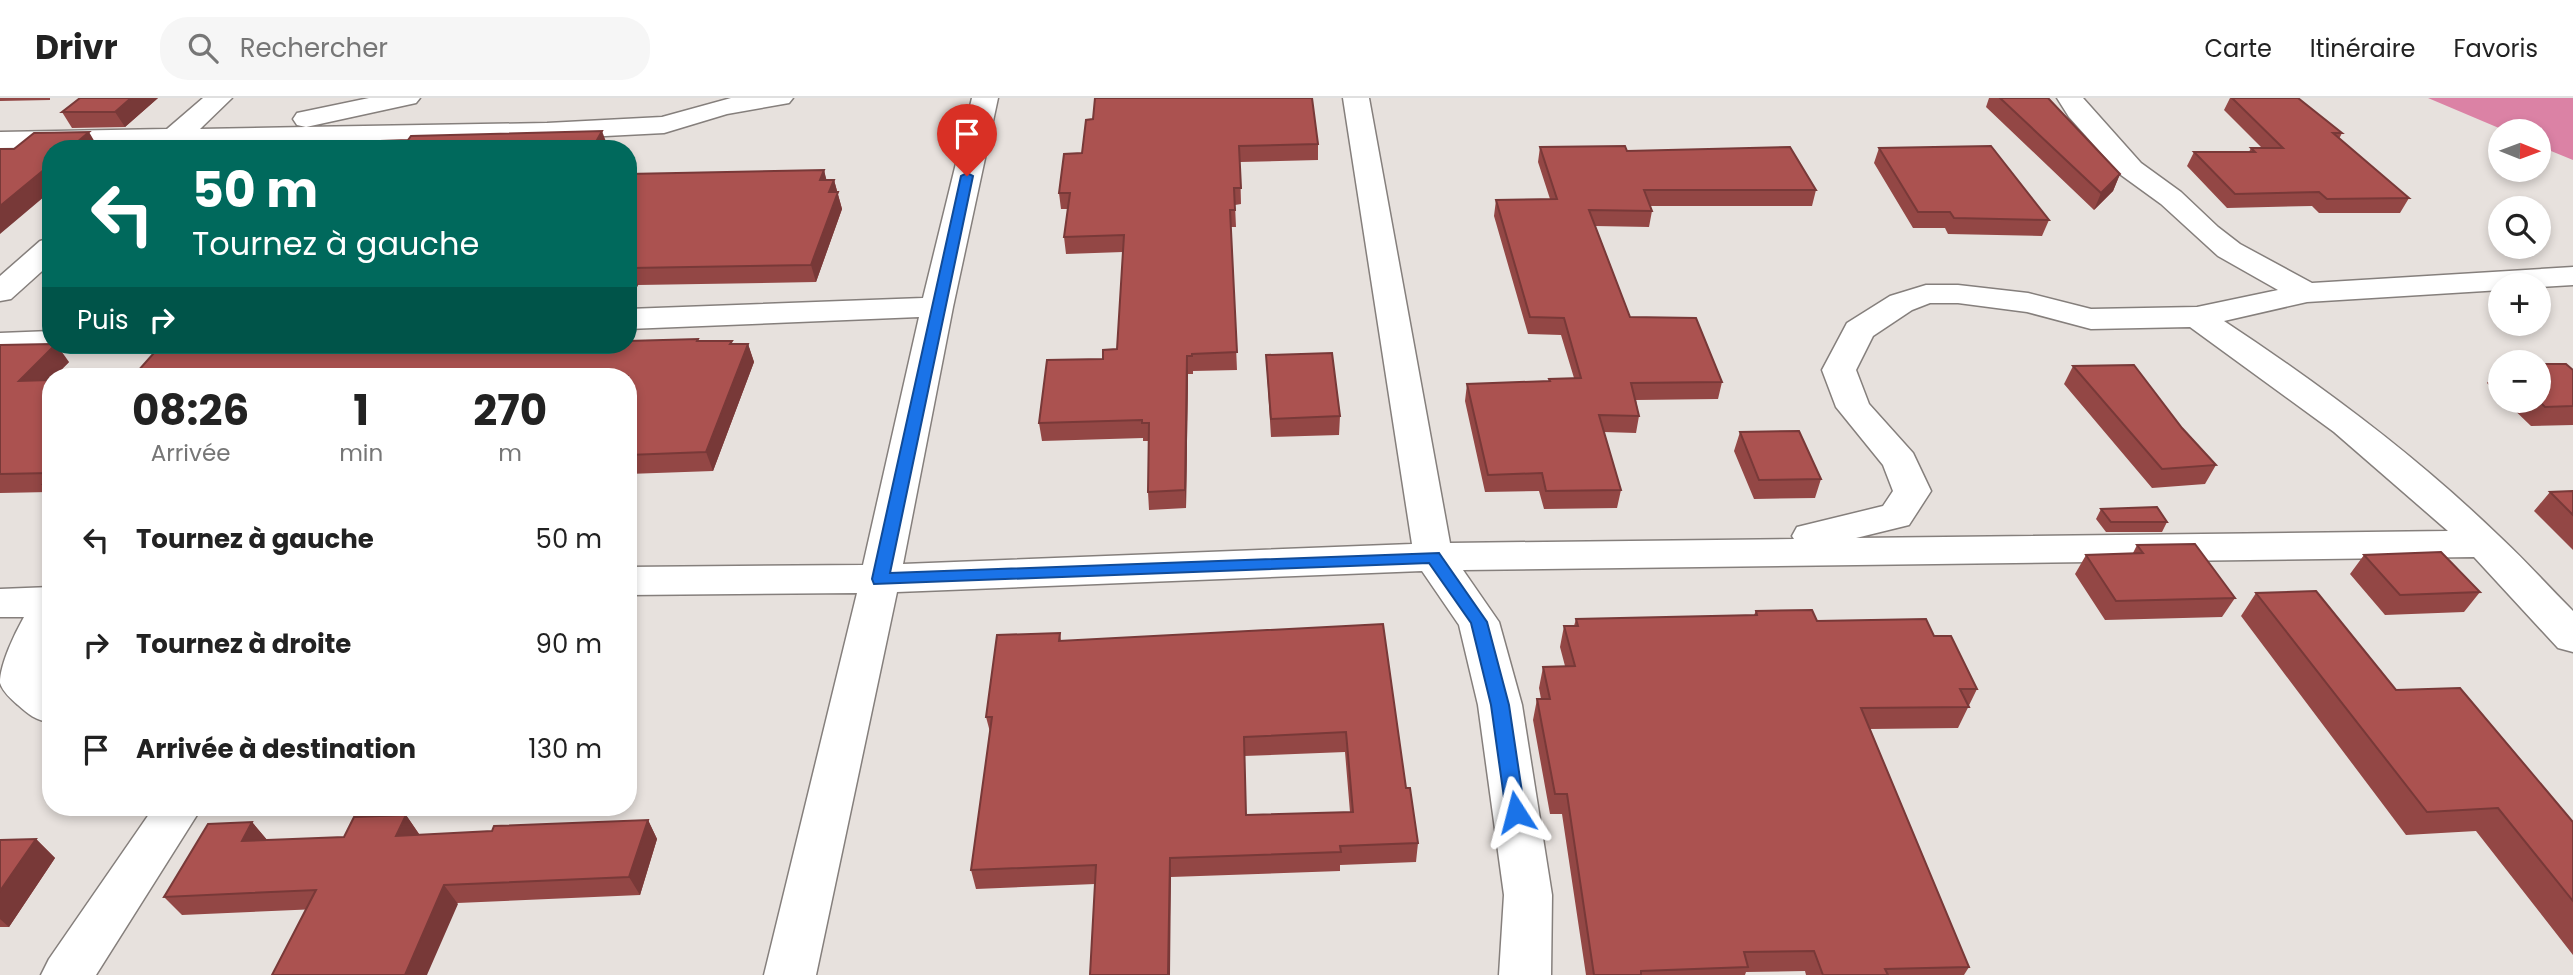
<!DOCTYPE html>
<html lang="fr">
<meta charset="utf-8">
<style>
body{margin:0;font-family:Poppins,sans-serif;background:#f6f6f6;color:#222;height:100vh;display:flex;flex-direction:column;font-size:26px;white-space:nowrap}
*{box-sizing:border-box;margin:0}
p{font-size:23px;color:#767676}
.icon{flex:none;width:38px;height:38px;fill:none;stroke:currentColor;stroke-width:2;stroke-linecap:round;stroke-linejoin:round}
.map{position:relative;flex:1;overflow:hidden}
.sheet{position:absolute;left:42px;top:270px;width:595px;height:448px;display:flex;flex-direction:column;background:#fff;border-radius:28px;box-shadow:0 4px 10px #0003}
.sheet>*{flex:none}
.guide{position:absolute;left:42px;top:42px;width:595px;height:214px;border-radius:28px;box-shadow:0 4px 10px #0003;background:#00695c;color:#fff;overflow:hidden}
.needle{width:46px;rotate:91deg}
.controls{position:absolute;left:2488px;top:21px;display:grid;gap:14px}
.controls a{display:grid;place-items:center;width:63px;height:63px;border-radius:50%;background:#fff;box-shadow:0 4px 10px #0003;font-size:35px}
.pin{position:absolute;display:grid;place-items:center;width:60px;height:60px;color:#fff;margin:-72px -30px;border-radius:50% 50% 50% 0;rotate:-45deg;box-shadow:0 0 7px #0007}
.pin .icon{rotate:45deg}
.me{position:absolute;width:77px;margin:-38px;rotate:351deg;stroke-linejoin:round;filter:drop-shadow(0 0 5px #0008)}
.turn{display:flex;align-items:center;gap:24px;height:147px;padding:0 35px;font-size:32px}
.turn .icon{width:91px;height:91px;stroke-width:2.5}
.turn b{display:block;font-size:49px;line-height:60px}
.then{display:flex;align-items:center;height:66px;padding:0 35px;background:#0003;gap:14px;font-size:26px}
.eta{display:flex;justify-content:space-evenly;align-items:center;height:119px;text-align:center}
.eta b{font-size:42px;font-weight:700;line-height:49px}
ul{padding:0;list-style:none}
li{display:flex;align-items:center;gap:21px;height:105px;padding:0 35px}
li div{flex:1}
li b{display:block;font-size:26px}
li em{font-style:normal}
header{display:flex;align-items:center;gap:42px;box-sizing:border-box;height:98px;padding:0 35px;background:#fff;border-bottom:2px solid #e0e0e0}
header strong{font-size:33px}
nav{display:flex;gap:38px;margin-inline-start:auto;font-size:24px}
.search{width:490px;height:63px;background:#f6f6f6;display:flex;align-items:center;gap:18px;box-sizing:border-box;padding:0 24px;border-radius:28px;color:#767676;font-size:26px}
.map>svg:first-child{display:block}
</style>
<header>
<strong>Drivr</strong>
<div class="search"><svg class="icon" aria-label="search" viewBox="0 0 24 24"><circle cx="10" cy="10" r="6"/><path d="M15 15l6 6"/></svg>Rechercher</div>
<nav><a>Carte</a><a>Itinéraire</a><a>Favoris</a></nav>
</header>
<div class="map">
<svg width="2573" height="877" viewBox="0 0 2573 877">
<rect width="100%" height="100%" fill="#e7e1dd"/>
<path fill="#db82a5" d="M 2428,0 L 2573,0 L 2573,62 L 2539,48 L 2539,33 L 2506,33 Z"/>
<g fill="none" stroke-linecap="round" stroke-linejoin="round">
<g stroke="#857f7c" stroke-width="3">
<path id="minor" d="M 203,0 L 232,0 L 200,31 L 306,29 L 297,27 L 293,21 L 297,15 L 369,0 L 420,0 L 416,5 L 306,29 L 547,25 L 662,19 L 731,0 L 793,0 L 789,5 L 727,16 L 664,35 L 547,41 L 181,47 L 177,51 L 154,51 L 152,48 L 0,50 L 0,34 L 167,31 Z
M 972,0 L 998,0 L 953,209 L 903,466 L 1412,446 L 1343,0 L 1369,0 L 1450,445 L 1794,441 L 1792,438 L 1797,429 L 1883,408 L 1893,393 L 1883,367 L 1836,309 L 1822,272 L 1847,225 L 1890,198 L 1926,187 L 1958,187 L 2028,195 L 2091,211 L 2197,209 L 2278,192 L 2218,158 L 2161,106 L 2121,77 L 2069,19 L 2057,0 L 2083,0 L 2141,65 L 2181,94 L 2218,129 L 2240,146 L 2312,185 L 2573,169 L 2573,187 L 2539,189 L 2539,187 L 2501,187 L 2501,192 L 2307,204 L 2224,223 C 2321,287 2415,357 2498,437 C 2524,461 2548,488 2573,513 L 2573,554 L 2558,550 L 2474,459 L 1463,472 L 1499,524 L 1522,607 L 1552,797 L 1551,877 L 1499,877 L 1504,797 L 1478,607 L 1459,527 L 1422,473 L 897,494 L 816,877 L 764,877 L 857,495 L 628,497 L 628,469 L 863,467 L 919,219 L 628,231 L 628,211 L 923,200 ZM 1930,205 L 1958,205 L 2027,214 L 2091,231 L 2190,229 L 2334,334 L 2448,433 L 1856,440 L 1909,427 L 1931,393 L 1913,355 L 1869,306 L 1856,272 L 1873,238 L 1912,212 Z
M 51,140 L 51,165 L 11,201 L 0,203 L 0,178 L 40,143 Z
M 51,233 L 51,247 L 65,247 L 63,250 L 0,255 L 0,235 Z
M 51,489 L 51,546 L 43,579 L 51,586 L 51,624 C 36,623 28,616 18,607 C 11,601 3,594 0,585 C 0,566 15,535 24,519 L 0,519 L 0,491 Z
M 154,709 L 202,709 L 96,877 L 41,877 L 49,861 Z"/>
</g>
<use href="#minor" fill="#fff" fill-rule="evenodd"/>
</g>
<path fill="#934745" fill-rule="evenodd" d="M 0,0 L 50,0 L 50,2 L 0,3 Z
M 158,0 L 125,29 L 72,30 L 62,14 Z
M 1989,0 L 2048,0 L 2120,76 L 2113,93 L 2094,112 L 1986,9 Z
M 2230,0 L 2298,0 L 2342,35 L 2339,41 L 2409,100 L 2400,115 L 2319,115 L 2312,108 L 2227,110 L 2187,68 L 2194,54 L 2249,54 L 2251,50 L 2262,50 L 2224,12 Z
M 1086,22 L 1318,46 L 1318,62 L 1240,64 L 1241,106 L 1235,107 L 1236,129 L 1231,129 L 1237,272 L 1193,273 L 1193,276 L 1188,276 L 1186,410 L 1149,412 L 1148,394 L 1149,343 L 1143,343 L 1143,340 L 1042,343 L 1039,325 L 1103,261 L 1117,251 L 1123,154 L 1066,156 L 1064,139 L 1068,111 L 1061,111 L 1059,95 L 1082,55 Z
M 1540,49 L 1627,53 L 1816,92 L 1812,108 L 1650,108 L 1652,113 L 1649,129 L 1595,128 L 1630,219 L 1722,284 L 1718,301 L 1636,302 L 1639,318 L 1636,335 L 1604,334 L 1621,392 L 1617,410 L 1544,411 L 1539,393 L 1485,394 L 1465,303 L 1467,286 L 1549,283 L 1549,281 L 1574,280 L 1561,237 L 1528,236 L 1494,118 L 1496,102 L 1550,101 L 1538,64 Z
M 1879,50 L 2049,122 L 2042,138 L 1948,136 L 1945,130 L 1913,130 L 1874,65 Z
M 824,72 L 826,82 L 834,82 L 842,111 L 816,184 L 638,187 L 636,191 L 628,191 L 628,76 Z
M 699,243 L 733,246 L 748,246 L 754,264 L 713,373 L 628,376 L 628,278 L 138,273 L 180,247 L 372,247 L 373,249 Z
M 0,247 L 69,264 L 55,278 L 51,278 L 51,396 L 49,394 L 0,395 Z
M 1266,258 L 1340,318 L 1339,337 L 1271,339 Z
M 2500,267 L 2501,267 L 2501,299 L 2487,285 Z
M 2073,268 L 2182,330 L 2216,367 L 2205,386 L 2152,390 L 2064,286 Z
M 2573,272 L 2573,327 L 2531,328 L 2505,303 L 2539,303 Z
M 1740,334 L 1821,381 L 1815,400 L 1754,401 L 1734,353 Z
M 2573,393 L 2573,452 L 2534,413 L 2550,394 Z
M 2101,411 L 2167,424 L 2162,434 L 2106,434 L 2096,421 Z
M 2137,447 L 2235,500 L 2222,519 L 2105,522 L 2075,476 L 2086,457 L 2133,455 Z
M 2364,457 L 2480,494 L 2464,514 L 2385,517 L 2350,476 Z
M 2256,495 L 2396,592 L 2573,724 L 2573,857 L 2476,733 L 2406,737 L 2241,518 Z
M 1756,513 L 1817,523 L 1934,538 L 1977,591 L 1958,630 L 1870,631 L 1969,869 L 1964,877 L 1806,877 L 1805,873 L 1746,874 L 1745,877 L 1586,877 L 1562,716 L 1550,716 L 1533,622 L 1537,601 L 1541,601 L 1539,590 L 1543,569 L 1565,568 L 1560,549 L 1564,528 L 1574,528 L 1576,521 L 1754,517 Z
M 1383,526 L 1406,690 L 1418,745 L 1416,764 L 1340,767 L 1340,773 L 1171,779 L 1095,786 L 976,791 L 971,772 L 990,634 L 986,619 L 1060,535 L 1061,543 ZM 1345,654 L 1350,714 L 1246,717 L 1244,658 Z
M 406,717 L 419,736 L 419,737 L 492,733 L 648,722 L 657,741 L 640,797 L 182,817 L 164,799 L 252,724 L 267,742 L 344,739 Z
M 36,741 L 55,760 L 9,829 L 0,829 L 0,742 Z"/>
<path fill="#783938" d="M 131,0 L 158,0 L 125,29 L 115,14 Z
M 602,33 L 608,49 L 607,51 L 592,51 Z
M 89,34 L 99,51 L 69,51 Z
M 255,43 L 259,51 L 248,51 Z
M 51,66 L 51,93 L 0,136 L 0,108 Z
M 824,72 L 828,88 L 820,82 Z
M 2120,76 L 2113,93 L 2094,112 L 2101,95 Z
M 834,82 L 842,111 L 816,184 L 811,167 L 829,94 Z
M 631,170 L 638,187 L 636,191 L 629,174 Z
M 748,246 L 754,264 L 713,373 L 706,354 Z
M 55,247 L 57,247 L 69,264 L 55,278 L 51,278 L 51,283 L 19,283 Z
M 363,247 L 372,247 L 378,258 L 361,250 Z
M 1187,258 L 1188,276 L 1186,410 L 1185,392 Z
M 406,717 L 419,736 L 409,757 L 396,738 Z
M 648,722 L 657,741 L 640,797 L 629,779 Z
M 252,724 L 268,743 L 242,743 Z
M 36,741 L 55,760 L 9,829 L 0,821 L 0,793 Z
M 1170,760 L 1171,779 L 1170,877 L 1168,877 Z
M 444,787 L 458,806 L 427,877 L 405,877 Z"/>
<path fill="#ab5250" stroke="#783938" stroke-width="2" fill-rule="evenodd" d="M 80,0 L 131,0 L 115,14 L 62,14 Z
M 1095,0 L 1312,0 L 1318,46 L 1239,48 L 1241,90 L 1234,90 L 1235,112 L 1230,112 L 1237,254 L 1192,256 L 1192,258 L 1187,258 L 1185,392 L 1148,394 L 1149,325 L 1142,325 L 1142,322 L 1039,325 L 1047,262 L 1103,261 L 1103,252 L 1117,251 L 1124,137 L 1064,139 L 1070,95 L 1059,95 L 1064,56 L 1082,55 L 1086,22 L 1093,21 Z
M 2000,0 L 2048,0 L 2120,76 L 2101,95 Z
M 2232,0 L 2298,0 L 2342,35 L 2333,35 L 2409,100 L 2327,101 L 2319,94 L 2235,96 L 2194,54 L 2255,54 L 2251,50 L 2283,50 Z
M 602,33 L 592,51 L 346,51 L 352,44 L 408,42 L 411,38 Z
M 89,34 L 69,51 L 51,51 L 51,66 L 0,108 L 0,51 L 14,51 L 34,35 Z
M 255,43 L 248,51 L 164,51 L 170,45 Z
M 1625,48 L 1627,53 L 1790,49 L 1816,92 L 1644,92 L 1652,113 L 1589,112 L 1630,219 L 1696,220 L 1722,284 L 1631,285 L 1639,318 L 1599,317 L 1621,392 L 1546,393 L 1542,375 L 1488,377 L 1467,286 L 1550,283 L 1549,281 L 1581,280 L 1564,220 L 1530,219 L 1496,102 L 1557,101 L 1540,49 Z
M 1991,48 L 2049,122 L 1954,120 L 1950,114 L 1918,114 L 1879,50 Z
M 824,72 L 820,82 L 834,82 L 829,94 L 838,94 L 811,167 L 631,170 L 629,174 L 628,174 L 628,76 Z
M 698,241 L 697,243 L 732,243 L 730,246 L 748,246 L 706,354 L 628,357 L 628,278 L 115,278 L 119,274 L 138,273 L 161,247 L 363,247 L 361,250 L 456,247 L 628,247 L 628,243 Z
M 51,246 L 51,247 L 55,247 L 19,283 L 51,282 L 51,375 L 0,376 L 0,247 Z
M 1332,255 L 1340,318 L 1271,321 L 1266,257 Z
M 2539,266 L 2566,266 L 2573,272 L 2573,308 L 2545,309 L 2539,303 Z
M 2134,267 L 2182,330 L 2216,367 L 2162,371 L 2073,268 Z
M 1799,333 L 1821,381 L 1759,382 L 1740,334 Z
M 51,377 L 51,386 L 43,386 Z
M 2573,393 L 2573,417 L 2550,394 Z
M 2157,409 L 2167,424 L 2111,424 L 2101,411 Z
M 2195,446 L 2235,500 L 2116,503 L 2086,457 L 2143,455 L 2137,447 Z
M 2441,454 L 2480,494 L 2400,497 L 2364,457 Z
M 2316,493 L 2396,592 L 2460,590 L 2573,724 L 2573,803 L 2498,710 L 2427,714 L 2256,495 Z
M 1812,512 L 1817,523 L 1926,521 L 1934,538 L 1951,538 L 1977,591 L 1960,591 L 1969,609 L 1861,610 L 1969,869 L 1885,871 L 1888,877 L 1823,877 L 1814,853 L 1744,854 L 1748,869 L 1641,873 L 1641,877 L 1594,877 L 1567,696 L 1555,696 L 1537,601 L 1550,601 L 1543,569 L 1575,568 L 1564,528 L 1578,528 L 1576,521 L 1757,517 L 1756,513 Z
M 1383,526 L 1406,690 L 1410,690 L 1418,745 L 1340,748 L 1341,754 L 1170,760 L 1168,877 L 1090,877 L 1096,767 L 971,772 L 992,619 L 986,619 L 997,537 L 1060,535 L 1059,543 ZM 1346,634 L 1353,714 L 1246,717 L 1244,639 Z
M 406,717 L 396,738 L 492,733 L 494,728 L 648,722 L 629,779 L 444,787 L 405,877 L 272,877 L 316,792 L 164,799 L 208,726 L 252,724 L 242,743 L 344,739 L 354,719 Z
M 36,741 L 0,793 L 0,742 Z"/>
<path fill="#1a73e8" stroke="#114b97" stroke-width="2" d="M 967,75 L 973,78 L 890,475 L 1439,455 L 1487,524 L 1509,607 L 1525,714 L 1523,720 L 1516,722 L 1509,720 L 1506,714 L 1491,607 L 1471,525 L 1429,465 L 874,486 L 872,481 L 961,78 Z"/>
</svg>
<div class="controls">
<a><svg class="needle" viewBox="-14 -14 28 28"><path d="M0-13l5 13h-10z" fill="#e53935"/><path d="M0 13l5-13h-10z" fill="#767676"/></svg></a>
<a><svg class="icon" aria-label="search" viewBox="0 0 24 24"><circle cx="10" cy="10" r="6"/><path d="M15 15l6 6"/></svg></a>
<a>+</a>
<a>−</a>
</div>
<div class="pin" style="left:967px;top:78px;background:#d93025"><svg class="icon" aria-label="arrive" viewBox="0 0 24 24"><path d="M6 21V4h12l-3 4 3 4H6"/></svg></div>
<svg class="me" style="left:1516px;top:714px" viewBox="-20 -20 40 40"><path d="M0-17L14 15 0 8-14 15z" fill="#1a73e8" stroke="#fff" stroke-width="4"/></svg>
<div class="guide">
<div class="turn"><svg class="icon" aria-label="left" viewBox="0 0 24 24"><path d="M17 20v-9H6M10 6l-5 5 5 5"/></svg><div><b>50 m</b>Tournez à gauche</div></div>
<div class="then">Puis<svg class="icon" aria-label="right" viewBox="0 0 24 24"><path d="M7 20v-9h11M14 6l5 5-5 5"/></svg></div>
</div>
<section class="sheet">
<div class="eta">
<div><b>08:26</b><p>Arrivée</p></div>
<div><b>1</b><p>min</p></div>
<div><b>270</b><p>m</p></div>
</div>
<ul>
<li><svg class="icon" aria-label="left" viewBox="0 0 24 24"><path d="M17 20v-9H6M10 6l-5 5 5 5"/></svg><div><b>Tournez à gauche</b></div><em>50 m</em></li>
<li><svg class="icon" aria-label="right" viewBox="0 0 24 24"><path d="M7 20v-9h11M14 6l5 5-5 5"/></svg><div><b>Tournez à droite</b></div><em>90 m</em></li>
<li><svg class="icon" aria-label="arrive" viewBox="0 0 24 24"><path d="M6 21V4h12l-3 4 3 4H6"/></svg><div><b>Arrivée à destination</b></div><em>130 m</em></li>
</ul>
</section>
</div>
